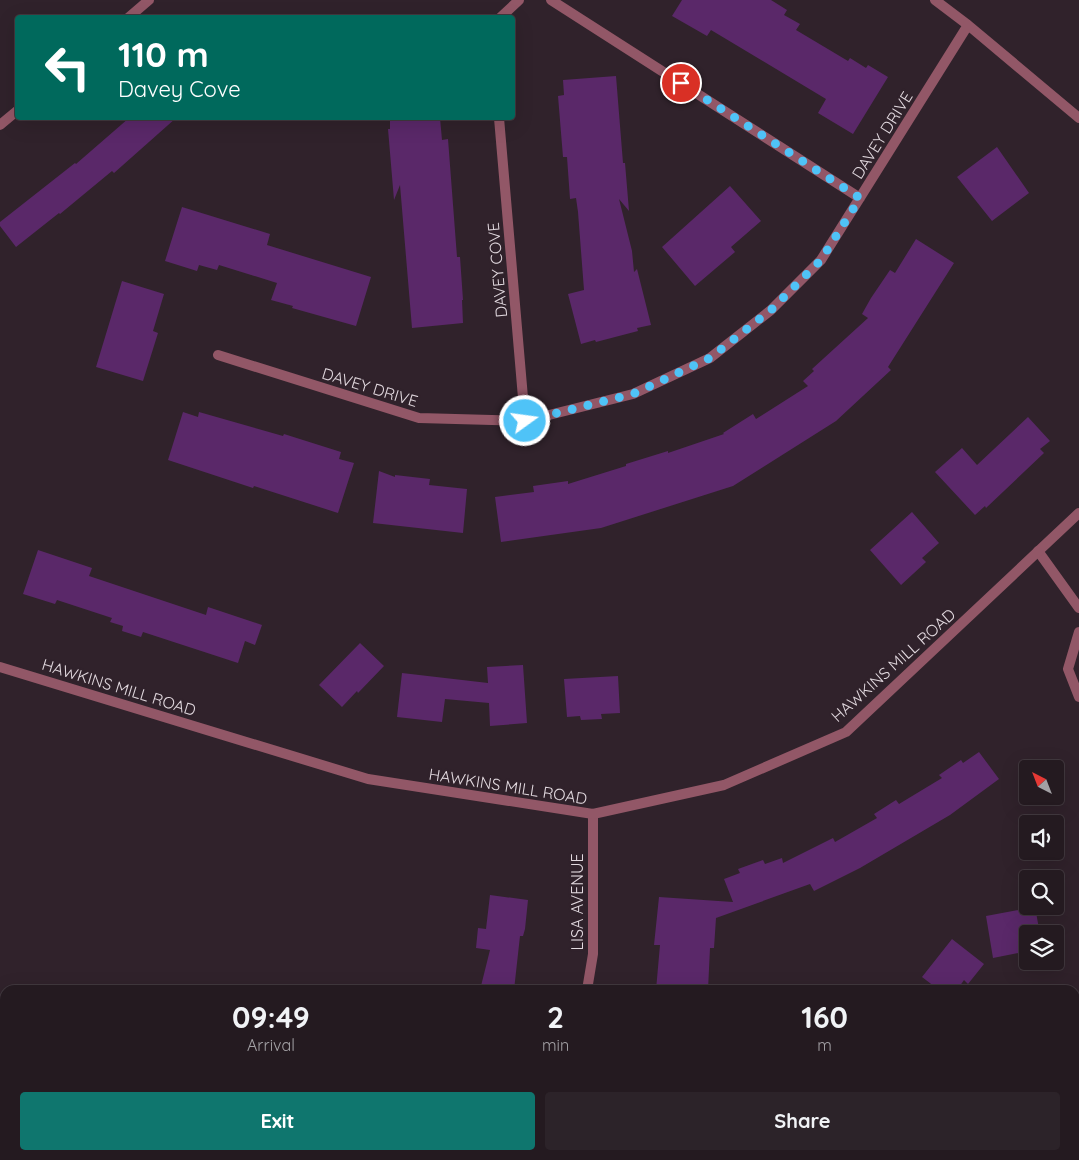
<!DOCTYPE html>
<style>
body{margin:0;font-family:Quicksand,sans-serif;background:#2c2329;color:#f1f3f6;height:100vh;display:flex;flex-direction:column;font-size:19px;white-space:nowrap}
*{box-sizing:border-box;margin:0}
p{font-size:16px;color:#a3a1a5}
.icon{flex:none;width:28px;height:28px;fill:none;stroke:currentColor;stroke-width:2;stroke-linecap:round;stroke-linejoin:round}
.map{position:relative;flex:1;overflow:hidden}
.side{position:absolute;left:0px;top:985px;width:1080px;height:175px;display:flex;flex-direction:column;background:#241a20;border-radius:15px 15px 0 0;box-shadow:0 5px 20px #0002,0 0 0 1px #41383e}
.side>*{flex:none}
.top-card{position:absolute;left:15px;top:15px;width:500px;height:105px;border-radius:5px;box-shadow:0 5px 20px #0002,0 0 0 1px #41383e;background:#00695c;color:#fff;overflow:hidden}
.needle{width:32px;rotate:318deg}
.controls{position:absolute;left:1019px;top:760px;display:grid;gap:10px}
.controls a{display:grid;place-items:center;width:45px;height:45px;border-radius:5px;background:#241a20;box-shadow:0 5px 20px #0002,0 0 0 1px #41383e;font-size:25px}
.pin{position:absolute;display:grid;place-items:center;width:42px;height:42px;color:#fff;margin:-21px;border:2px solid #fff;border-radius:50%;box-shadow:0 1px 5px #0007}
.me{position:absolute;width:55px;margin:-28px;rotate:76deg;stroke-linejoin:round;filter:drop-shadow(0 0 4px #0008)}
.turn{display:flex;align-items:center;gap:18px;height:105px;padding:0 20px;font-size:22px}
.turn .icon{width:65px;height:65px;stroke-width:2.5}
.turn b{display:block;font-size:35px;line-height:42px}
.eta{display:flex;justify-content:space-evenly;align-items:center;height:85px;text-align:center}
.eta b{font-size:30px;font-weight:700;line-height:35px}
.action{display:flex;gap:10px;margin-top:auto;padding:10px 20px}
.action a{flex:1;height:58px;border-radius:5px;background:#0f766e;color:#fff;font-size:20px;font-weight:700;line-height:58px;text-align:center}
.action a+a{background:#2c2329;color:#f1f3f6}
.map>svg:first-child{display:block}
</style>
<div class="map">
<svg width="1079" height="1160" viewBox="0 0 1079 1160">
<rect width="100%" height="100%" fill="#30222b"/>
<path fill="#5a2869" d="M 682,0 L 771,0 L 787,10 L 784,15 L 800,24 L 796,30 L 848,61 L 850,58 L 866,68 L 868,65 L 888,77 L 853,134 L 818,113 L 826,99 L 711,30 L 707,36 L 672,16 Z
M 616,76 L 623,163 L 625,163 L 629,211 L 619,199 L 632,251 L 634,272 L 637,269 L 651,325 L 637,328 L 638,331 L 596,342 L 595,340 L 581,344 L 568,294 L 584,290 L 578,212 L 576,198 L 570,199 L 567,157 L 563,157 L 558,96 L 564,95 L 563,80 Z
M 129,118 L 176,118 L 114,173 L 112,171 L 60,214 L 59,213 L 16,247 L 0,226 L 0,222 L 75,163 L 76,164 Z
M 390,118 L 440,118 L 442,140 L 448,139 L 457,257 L 460,257 L 463,300 L 462,300 L 463,323 L 412,328 L 400,185 L 394,200 L 388,129 L 390,129 Z
M 997,147 L 1029,193 L 992,221 L 957,177 Z
M 730,186 L 761,221 L 731,247 L 735,252 L 695,286 L 662,247 Z
M 182,207 L 270,234 L 267,245 L 371,277 L 356,326 L 292,308 L 293,306 L 271,300 L 277,283 L 219,265 L 217,270 L 199,265 L 197,271 L 165,261 Z
M 916,239 L 954,263 L 888,367 L 891,370 L 836,421 L 733,486 L 601,528 L 501,542 L 495,497 L 534,492 L 533,486 L 568,481 L 568,484 L 626,466 L 626,464 L 668,451 L 668,453 L 724,434 L 723,433 L 753,414 L 756,419 L 808,386 L 803,381 L 814,371 L 812,369 L 868,318 L 862,314 L 871,298 L 890,270 L 895,273 Z
M 122,281 L 164,294 L 153,331 L 158,333 L 143,381 L 96,367 Z
M 183,412 L 198,417 L 199,412 L 283,436 L 284,434 L 341,452 L 339,459 L 354,463 L 338,513 L 254,486 L 253,488 L 168,460 Z
M 1028,417 L 1050,441 L 1040,449 L 1044,453 L 986,508 L 985,506 L 975,515 L 935,472 L 962,448 L 977,465 Z
M 379,471 L 395,477 L 395,475 L 430,479 L 429,485 L 467,489 L 463,533 L 373,523 Z
M 912,512 L 939,543 L 922,558 L 926,562 L 901,585 L 870,550 Z
M 38,550 L 92,568 L 89,576 L 206,615 L 208,607 L 262,625 L 255,645 L 245,641 L 238,663 L 143,632 L 141,637 L 122,631 L 123,626 L 110,622 L 112,618 L 57,600 L 55,604 L 23,594 Z
M 360,643 L 384,666 L 358,693 L 357,691 L 342,707 L 319,685 Z
M 523,665 L 527,723 L 490,726 L 489,703 L 445,699 L 442,722 L 397,717 L 402,673 L 488,683 L 487,667 Z
M 618,676 L 620,713 L 601,714 L 602,719 L 581,720 L 580,716 L 567,717 L 564,679 Z
M 979,752 L 999,779 L 950,815 L 860,868 L 814,891 L 810,884 L 716,918 L 714,948 L 710,948 L 708,990 L 656,990 L 660,945 L 654,945 L 659,897 L 733,902 L 724,879 L 740,873 L 738,869 L 763,860 L 765,864 L 782,858 L 783,863 L 833,838 L 835,842 L 877,818 L 874,814 L 896,800 L 899,804 L 942,778 L 939,775 L 961,760 L 963,763 Z
M 490,895 L 528,900 L 525,929 L 523,936 L 520,936 L 514,990 L 480,990 L 490,950 L 476,948 L 478,928 L 486,929 Z
M 1035,907 L 1040,934 L 1028,934 L 1028,951 L 993,958 L 986,916 Z
M 952,939 L 984,964 L 968,984 L 964,980 L 957,990 L 939,990 L 922,977 Z"/>
<g fill="none" stroke-linecap="round" stroke-linejoin="round">
<path stroke="#925767" stroke-width="10" d="M 1038,551 L 1079,608
M 1079,632 L 1068,669 L 1079,697"/>
<path stroke="#925767" stroke-width="10" d="M 551,0 L 860,198
M 935,0 L 968,25 L 1079,118
M 128,18 L 149,0
M 500,18 L 519,0
M 499,118 L 525,421
M 0,125 L 18,110
M 218,355 L 419,418 L 525,421 L 633,394 L 710,358 L 771,310 L 821,260 L 968,25
M 587,990 L 593,954 L 593,814
M 1075,1086 L 1079,1090
M 713,1155 L 719,1160
M 534,1160 L 537,1155"/>
<path stroke="#925767" stroke-width="10" d="M 0,667 L 368,779 L 593,814 L 724,785 L 846,732 L 1079,513"/>
</g>
<g fill="none" stroke-linecap="round" stroke-linejoin="round">
<path stroke="#4fc3f7" stroke-width="9" stroke-dasharray="0 16.2" d="M 525,421 L 633,394 L 710,358 L 771,310 L 821,260 L 860,198 L 681,83"/>
</g>
<g text-anchor="middle" dominant-baseline="central" stroke-width="4.5" stroke-linejoin="round" paint-order="stroke">
<g font-size="16" fill="#e3dae0" stroke="#30222b">
<text transform="translate(882 135) rotate(-58)">DAVEY DRIVE</text>
<text transform="translate(497 270) rotate(-95)">DAVEY COVE</text>
<text transform="translate(370 387) rotate(17)">DAVEY DRIVE</text>
<text transform="translate(893 665) rotate(-42)">HAWKINS MILL ROAD</text>
<text transform="translate(119 687) rotate(17)">HAWKINS MILL ROAD</text>
<text transform="translate(508 786) rotate(9)">HAWKINS MILL ROAD</text>
<text transform="translate(577 902) rotate(-90)">LISA AVENUE</text>
</g>
</g>
</svg>
<div class="controls">
<a><svg class="needle" viewBox="-14 -14 28 28"><path d="M0-13l5 13h-10z" fill="#e53935"/><path d="M0 13l5-13h-10z" fill="#a3a1a5"/></svg></a>
<a><svg class="icon" aria-label="sound" viewBox="0 0 24 24"><path d="M4 9h4l5-4v14l-5-4H4zM17 9q2 3 0 6"/></svg></a>
<a><svg class="icon" aria-label="search" viewBox="0 0 24 24"><circle cx="10" cy="10" r="6"/><path d="M15 15l6 6"/></svg></a>
<a><svg class="icon" aria-label="layers" viewBox="0 0 24 24"><path d="M12 4l9 5-9 5-9-5zM3 14l9 5 9-5"/></svg></a>
</div>
<div class="pin" style="left:681px;top:83px;background:#d93025"><svg class="icon" aria-label="arrive" viewBox="0 0 24 24"><path d="M6 21V4h12l-3 4 3 4H6"/></svg></div>
<svg class="me" style="left:525px;top:421px" viewBox="-20 -20 40 40"><circle r="17" fill="#4fc3f7" stroke="#fff" stroke-width="3"/><path d="M0-11L8 9 0 5-8 9z" fill="#fff"/></svg>
<div class="top-card">
<div class="turn"><svg class="icon" aria-label="left" viewBox="0 0 24 24"><path d="M17 20v-9H6M10 6l-5 5 5 5"/></svg><div><b>110 m</b>Davey Cove</div></div>
</div>
<section class="side">
<div class="eta">
<div><b>09:49</b><p>Arrival</p></div>
<div><b>2</b><p>min</p></div>
<div><b>160</b><p>m</p></div>
</div>
<div class="action"><a>Exit</a><a>Share</a></div>
</section>
</div>
